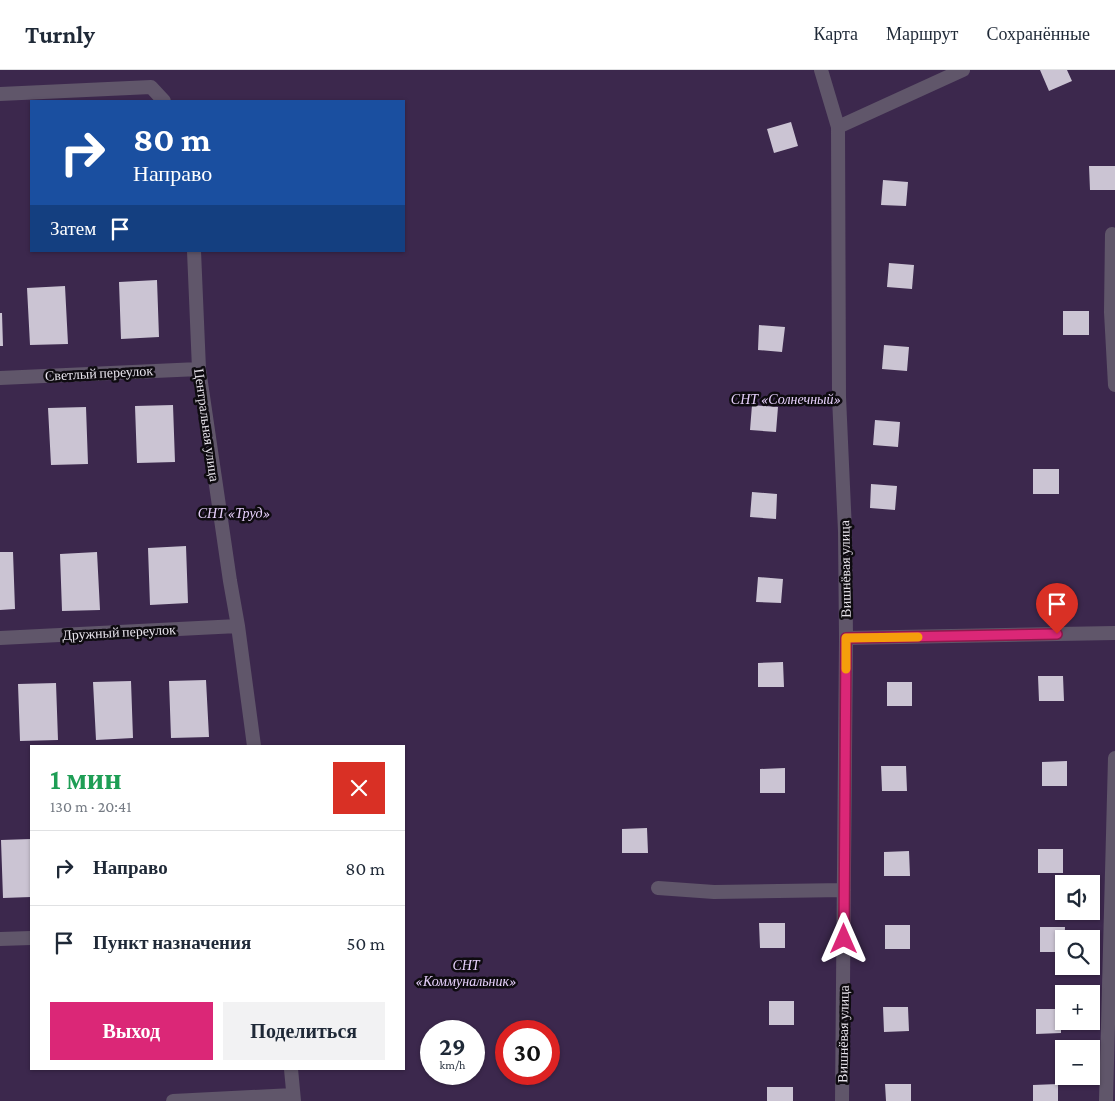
<!DOCTYPE html>
<html lang="ru">
<meta charset="utf-8">
<style>
body{margin:0;font-family:"Crimson Pro",serif;background:#f2f2f3;color:#1f2937;height:100vh;display:flex;flex-direction:column;font-size:19px;white-space:nowrap}
*{box-sizing:border-box;margin:0}
p{font-size:16px;color:#747a83}
.icon{flex:none;width:28px;height:28px;fill:none;stroke:currentColor;stroke-width:2;stroke-linecap:round;stroke-linejoin:round}
.map{position:relative;flex:1;overflow:hidden}
.side{position:absolute;left:30px;top:675px;width:375px;height:325px;display:flex;flex-direction:column;background:#fff;border-radius:0px;box-shadow:0 1px 4px #0004}
.side>*{flex:none}
.banner{position:absolute;left:30px;top:30px;width:375px;height:152px;border-radius:0px;box-shadow:0 1px 4px #0004;background:#1a4fa0;color:#fff;overflow:hidden}
.buttons{position:absolute;left:1055px;top:805px;display:grid;gap:10px}
.buttons a{display:grid;place-items:center;width:45px;height:45px;border-radius:0px;background:#fff;box-shadow:0 1px 4px #0004;font-size:25px}
.speed{position:absolute;left:420px;top:950px;display:flex;gap:10px;font-size:25px;font-weight:700;text-align:center}
.speed>*{display:grid;place-content:center;width:65px;height:65px;border-radius:50%;background:#fff;box-shadow:0 1px 4px #0004;line-height:1}
.speed small{font-size:12px;font-weight:400}
.speed .limit{border:8px solid #d22;background:#fff;color:#111}
.pin{position:absolute;display:grid;place-items:center;width:42px;height:42px;color:#fff;margin:-51px -21px;border-radius:50% 50% 50% 0;rotate:-45deg;box-shadow:0 0 5px #0007}
.pin .icon{rotate:45deg}
.me{position:absolute;width:55px;margin:-28px;rotate:0deg;stroke-linejoin:round;filter:drop-shadow(0 0 4px #0008)}
.turn{display:flex;align-items:center;gap:18px;height:105px;padding:0 20px;font-size:22px}
.turn .icon{width:65px;height:65px;stroke-width:2.5}
.turn b{display:block;font-size:35px;line-height:42px}
.then{display:flex;align-items:center;height:48px;padding:0 20px;background:#0003;gap:10px;font-size:19px}
.round{display:grid;place-items:center;flex:none;width:52px;height:52px;border-radius:0px;background:#f2f2f3}
.headline{display:flex;align-items:center;justify-content:space-between;height:85px;padding:0 20px}
h1{font-size:30px;font-weight:600;line-height:38px;color:#1e9e55}
.cta{display:flex;gap:10px;margin-top:auto;padding:10px 20px}
.cta a{flex:1;height:58px;border-radius:0px;background:#db2777;color:#fff;font-size:20px;font-weight:600;line-height:58px;text-align:center}
.cta a+a{background:#f2f2f3;color:#1f2937}
ul{padding:0;list-style:none}
li{display:flex;align-items:center;gap:15px;height:75px;padding:0 20px;border-top:1px solid #e0e1e3}
li div{flex:1}
li b{display:block;font-size:19px}
li em{font-style:normal}
header{display:flex;align-items:center;gap:30px;box-sizing:border-box;height:70px;padding:0 25px;background:#fff;border-bottom:1px solid #e0e1e3}
header strong{font-size:24px}
nav{display:flex;gap:28px;margin-inline-start:auto;font-size:18px}
.map>svg:first-child{display:block}
</style>
<header>
<strong>Turnly</strong>
<nav><a>Карта</a><a>Маршрут</a><a>Сохранённые</a></nav>
</header>
<div class="map">
<svg width="1115" height="1031" viewBox="0 0 1115 1031">
<rect width="100%" height="100%" fill="#26202c"/>
<path fill="#3c284d" fill-rule="evenodd" d="M 0,0 L 1115,0 L 1115,1031 L 0,1031 ZM 31,31 L 404,31 L 404,181 L 31,181 ZM 31,676 L 404,676 L 404,999 L 31,999 ZM 1064,814 L 1091,814 L 1091,841 L 1064,841 ZM 1064,869 L 1091,869 L 1091,896 L 1064,896 ZM 1064,924 L 1091,924 L 1091,951 L 1064,951 ZM 431,961 L 474,961 L 474,1004 L 431,1004 ZM 506,961 L 549,961 L 549,1004 L 506,1004 ZM 1064,979 L 1091,979 L 1091,1006 L 1064,1006 Z"/>
<path fill="#cbc4d3" d="M 1040,0 L 1067,0 L 1072,11 L 1049,21 Z
M 791,52 L 798,76 L 774,83 L 767,59 Z
M 1089,96 L 1115,96 L 1115,120 L 1090,120 Z
M 883,110 L 908,112 L 906,136 L 881,135 Z
M 889,193 L 914,195 L 912,219 L 887,217 Z
M 157,210 L 159,267 L 121,269 L 119,212 Z
M 65,216 L 68,274 L 30,275 L 27,218 Z
M 1063,241 L 1089,241 L 1089,265 L 1063,265 Z
M 0,243 L 2,243 L 3,276 L 0,276 Z
M 759,255 L 785,257 L 782,282 L 758,280 Z
M 884,275 L 909,277 L 907,301 L 882,299 Z
M 173,335 L 175,392 L 137,393 L 135,336 Z
M 752,335 L 778,337 L 776,362 L 750,360 Z
M 86,337 L 88,394 L 51,395 L 48,338 Z
M 875,350 L 900,352 L 898,377 L 873,375 Z
M 1033,399 L 1059,399 L 1059,424 L 1033,424 Z
M 871,414 L 897,416 L 895,440 L 870,438 Z
M 752,422 L 777,424 L 776,449 L 750,447 Z
M 186,476 L 188,533 L 150,535 L 148,478 Z
M 0,482 L 13,482 L 15,539 L 0,540 Z
M 97,482 L 100,540 L 62,541 L 60,484 Z
M 758,507 L 783,509 L 781,533 L 756,532 Z
M 783,592 L 784,617 L 758,617 L 758,593 Z
M 1038,606 L 1063,606 L 1064,631 L 1039,631 Z
M 206,610 L 209,667 L 171,668 L 169,611 Z
M 131,611 L 133,668 L 96,670 L 93,612 Z
M 887,612 L 912,612 L 912,636 L 887,636 Z
M 56,613 L 58,670 L 20,671 L 18,614 Z
M 1067,691 L 1067,716 L 1042,716 L 1042,692 Z
M 881,696 L 906,696 L 907,721 L 882,721 Z
M 785,698 L 785,723 L 760,723 L 760,699 Z
M 647,758 L 648,783 L 622,783 L 622,759 Z
M 31,769 L 31,827 L 3,828 L 1,770 Z
M 1038,779 L 1063,779 L 1063,803 L 1038,803 Z
M 909,781 L 910,806 L 884,806 L 884,782 Z
M 759,853 L 785,853 L 785,878 L 760,878 Z
M 885,855 L 910,855 L 910,879 L 885,879 Z
M 1040,857 L 1065,857 L 1064,882 L 1040,882 Z
M 769,931 L 794,931 L 794,955 L 769,955 Z
M 883,937 L 908,937 L 909,961 L 884,962 Z
M 1036,939 L 1061,939 L 1061,963 L 1036,964 Z
M 885,1014 L 911,1014 L 911,1031 L 886,1031 Z
M 1058,1014 L 1058,1031 L 1033,1031 L 1033,1015 Z
M 767,1017 L 793,1017 L 793,1031 L 767,1031 Z"/>
<g fill="none" stroke-linecap="round" stroke-linejoin="round">
<path stroke="#60566a" stroke-width="14" d="M 821,0 L 838,57 L 839,327 L 845,461 L 846,568 L 842,1031
M 0,24 L 151,17 L 164,31
M 838,57 L 963,0
M 1112,164 L 1111,242 L 1115,315
M 194,181 L 199,299 L 230,511 L 238,556 L 254,676
M 0,308 L 199,299
M 0,568 L 238,556
M 846,568 L 1115,563
M 658,818 L 714,822 L 844,820
M 0,869 L 31,868
M 291,999 L 294,1031
M 173,1031 L 293,1025
M 1106,1031 L 1115,688"/>
</g>
<g fill="none" stroke-linecap="round" stroke-linejoin="round">
<g stroke="#8e194d" stroke-width="12">
<path id="route" d="M 844,869 L 846,568 L 1057,564"/>
</g>
<use href="#route" stroke="#db2777" stroke-width="9"/>
<path stroke="#f59e0b" stroke-width="9" d="M 846,599 L 846,568 L 918,567"/>
</g>
<g text-anchor="middle" dominant-baseline="central" stroke-width="5" stroke-linejoin="round" paint-order="stroke">
<g font-size="14" fill="#e8e4ec" stroke="#0e0b10">
<text transform="translate(99 303) rotate(-3)">Светлый переулок</text>
<text transform="translate(207 355) rotate(82)">Центральная улица</text>
<text transform="translate(845 499) rotate(-91)">Вишнёвая улица</text>
<text transform="translate(119 562) rotate(-3)">Дружный переулок</text>
<text transform="translate(843 964) rotate(-89)">Вишнёвая улица</text>
</g>
<g font-size="14" font-style="italic" fill="#e7d1fc" stroke="#0e0b10">
<text x="786" y="329">СНТ «Солнечный»</text>
<text x="234" y="443">СНТ «Труд»</text>
<text x="466" y="895">СНТ<tspan x="466" dy="16">«Коммунальник»</tspan></text>
</g>
</g>
</svg>
<div class="buttons">
<a><svg class="icon" aria-label="sound" viewBox="0 0 24 24"><path d="M4 9h4l5-4v14l-5-4H4zM17 9q2 3 0 6"/></svg></a>
<a><svg class="icon" aria-label="search" viewBox="0 0 24 24"><circle cx="10" cy="10" r="6"/><path d="M15 15l6 6"/></svg></a>
<a>+</a>
<a>−</a>
</div>
<div class="speed"><div>29<small>km/h</small></div><div class="limit">30</div></div>
<div class="pin" style="left:1057px;top:564px;background:#d93025"><svg class="icon" aria-label="arrive" viewBox="0 0 24 24"><path d="M6 21V4h12l-3 4 3 4H6"/></svg></div>
<svg class="me" style="left:844px;top:869px" viewBox="-20 -20 40 40"><path d="M0-17L14 15 0 8-14 15z" fill="#db2777" stroke="#fff" stroke-width="4"/></svg>
<div class="banner">
<div class="turn"><svg class="icon" aria-label="right" viewBox="0 0 24 24"><path d="M7 20v-9h11M14 6l5 5-5 5"/></svg><div><b>80 m</b>Направо</div></div>
<div class="then">Затем<svg class="icon" aria-label="arrive" viewBox="0 0 24 24"><path d="M6 21V4h12l-3 4 3 4H6"/></svg></div>
</div>
<section class="side">
<div class="headline"><div><h1>1 мин</h1><p>130 m · 20:41</p></div><a class="round" style="background:#d93025;color:#fff"><svg class="icon" aria-label="close" viewBox="0 0 24 24"><path d="M6 6l12 12M18 6L6 18"/></svg></a></div>
<ul>
<li><svg class="icon" aria-label="right" viewBox="0 0 24 24"><path d="M7 20v-9h11M14 6l5 5-5 5"/></svg><div><b>Направо</b></div><em>80 m</em></li>
<li><svg class="icon" aria-label="arrive" viewBox="0 0 24 24"><path d="M6 21V4h12l-3 4 3 4H6"/></svg><div><b>Пункт назначения</b></div><em>50 m</em></li>
</ul>
<div class="cta"><a>Выход</a><a>Поделиться</a></div>
</section>
</div>
